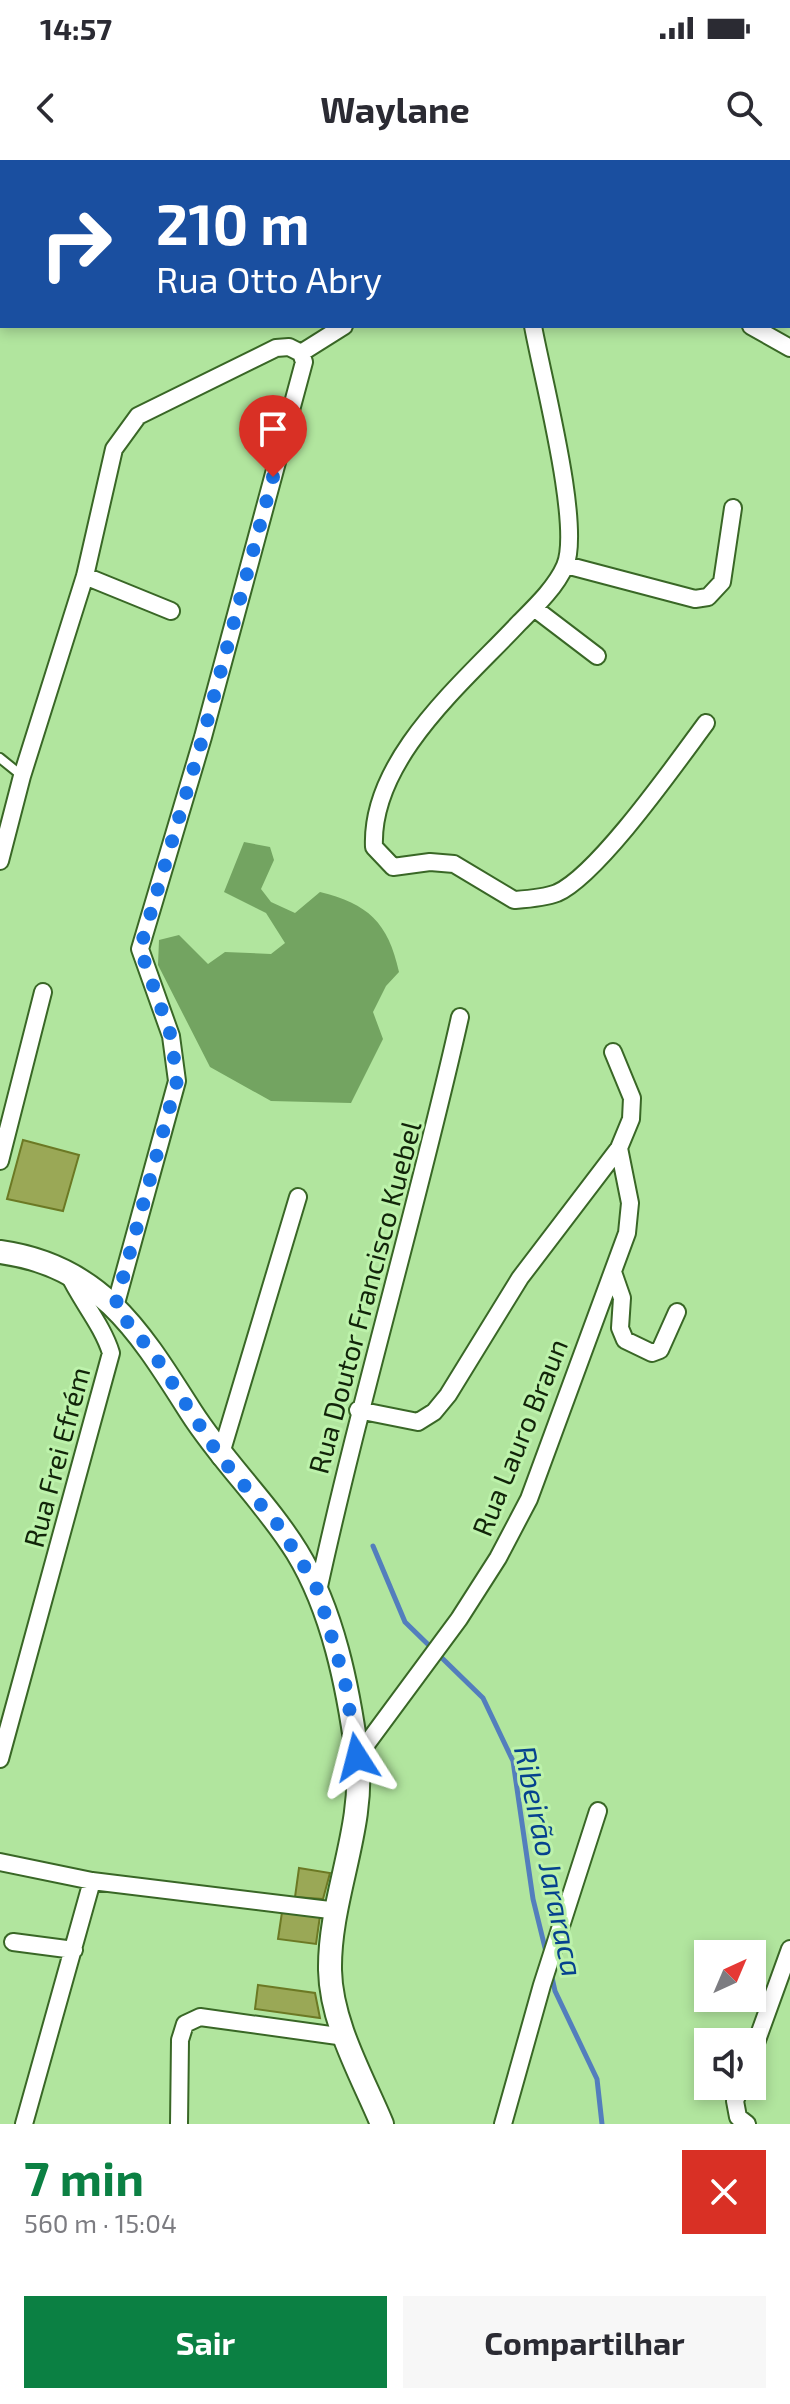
<!DOCTYPE html>
<html lang="pt">
<meta charset="utf-8">
<style>
body{margin:0;font-family:"Exo 2",sans-serif;background:#f7f7f7;color:#2b2b33;height:100vh;display:flex;flex-direction:column;font-size:30px;white-space:nowrap}
*{box-sizing:border-box;margin:0}
p{font-size:26px;color:#7c7c81}
.icon{flex:none;width:44px;height:44px;fill:none;stroke:currentColor;stroke-width:2;stroke-linecap:round;stroke-linejoin:round}
.map{position:relative;height:1964px;overflow:hidden}
.sheet{display:flex;flex-direction:column;background:#fff;flex:1}
.sheet>*{flex:none}
.hud{position:absolute;left:0px;top:0px;width:790px;height:168px;box-shadow:0 4px 12px #0003;background:#1a4fa0;color:#fff;overflow:hidden}
.needle{width:52px;rotate:44deg}
.buttons{position:absolute;left:694px;top:1780px;display:grid;gap:16px}
.buttons a{display:grid;place-items:center;width:72px;height:72px;border-radius:0px;background:#fff;box-shadow:0 4px 12px #0003;font-size:40px}
.pin{position:absolute;display:grid;place-items:center;width:68px;height:68px;color:#fff;margin:-82px -34px;border-radius:50% 50% 50% 0;rotate:-45deg;box-shadow:0 0 8px #0007}
.pin .icon{rotate:45deg}
.me{position:absolute;width:88px;margin:-44px;rotate:351deg;stroke-linejoin:round;filter:drop-shadow(0 0 6px #0008)}
.turn{display:flex;align-items:center;gap:28px;height:168px;padding:0 24px;font-size:36px}
.turn .icon{width:104px;height:104px;stroke-width:2.5}
.turn b{display:block;font-size:56px;line-height:68px}
.round{display:grid;place-items:center;flex:none;width:84px;height:84px;border-radius:0px;background:#f7f7f7}
.overview{display:flex;align-items:center;justify-content:space-between;height:136px;padding:0 24px}
h1{font-size:48px;font-weight:700;line-height:60px;color:#0b8043}
.action{display:flex;gap:16px;margin-top:auto;padding:16px 24px}
.action a{flex:1;height:92px;border-radius:0px;background:#0b8043;color:#fff;font-size:32px;font-weight:700;line-height:92px;text-align:center}
.action a+a{background:#f7f7f7;color:#2b2b33}
.status{display:flex;justify-content:space-between;align-items:center;height:56px;padding:0 40px;background:#fff;direction:ltr}
.status svg{height:22px;fill:currentColor}
header{display:flex;justify-content:space-between;align-items:center;height:104px;padding:0 24px;background:#fff;font-size:36px;font-weight:700}
.map>svg:first-child{display:block}
</style>
<div class="status"><b>14:57</b><svg viewBox="0 0 49 12"><path d="M0 12V9h3v3zM5 12V6h3v6zM10 12V3h3v9zM15 12V0h3v12zM26 1h20v11H26zM47 4h2v5h-2z"/></svg></div>
<header><svg class="icon" aria-label="back" viewBox="0 0 24 24"><path d="M15 5l-7 7 7 7"/></svg>Waylane<svg class="icon" aria-label="search" viewBox="0 0 24 24"><circle cx="10" cy="10" r="6"/><path d="M15 15l6 6"/></svg></header>
<div class="map">
<svg width="790" height="1964" viewBox="0 0 790 1964">
<rect width="100%" height="100%" fill="#b1e59e"/>
<path fill="#73a461" d="M 244,682 L 270,687 L 274,700 L 261,729 L 271,742 L 295,753 L 320,732 C 368,744 388,762 399,812 L 386,826 L 373,852 L 383,879 L 351,943 L 271,941 L 210,907 L 158,805 L 159,780 L 179,775 L 208,804 L 225,792 L 271,794 L 285,783 L 266,753 L 224,732 Z"/>
<g fill="none" stroke-linecap="round" stroke-linejoin="round">
<path stroke="#537ebd" stroke-width="5" d="M 373,1386 L 405,1462 L 483,1538 L 513,1601 L 533,1739 L 547,1796
M 551,1813 L 555,1831 L 597,1919 L 602,1964"/>
</g>
<path fill="#9aa856" stroke="#6c7924" stroke-width="2" d="M 23,980 L 79,995 L 63,1051 L 7,1039 Z
M 299,1708 L 330,1713 L 323,1739 L 295,1737 Z
M 282,1752 L 320,1756 L 316,1784 L 278,1779 Z
M 258,1825 L 315,1833 L 320,1858 L 255,1849 Z"/>
<g fill="none" stroke-linecap="round" stroke-linejoin="round">
<g stroke="#396726" stroke-width="12">
<path id="service" d="M 0,598 L 21,615"/>
</g>
<g stroke="#396726" stroke-width="20">
<path id="minor" d="M 195,2 L 196,0
M 436,2 L 437,0
M 534,2 L 534,0
M 533,166 C 542,216 582,366 565,406 C 556,427 535,447 519,463 C 464,522 370,599 374,687 L 393,707 L 430,702 L 454,704 L 514,740 C 528,739 544,738 557,733 C 598,715 677,602 706,563
M 751,166 L 790,188
M 566,405 L 695,439 L 708,437 L 722,422 L 733,348
M 85,416 L 171,451
M 534,448 L 597,496
M 0,701 L 22,616 L 85,416 L 114,289 L 138,256 L 276,188 L 289,187 L 301,193 L 344,166
M 0,1001 L 43,832
M 614,1115 L 622,1138 L 620,1168 L 625,1180 L 652,1193 L 660,1190 L 677,1152
M 115,1147 L 177,921 L 171,876 L 140,789 L 203,577 L 304,202 L 301,193
M 358,1250 L 418,1262 L 434,1252 L 448,1235 L 520,1118 L 619,988 L 631,959 L 632,938 L 613,892
M 220,1297 L 298,1037
M 318,1431 C 360,1238 417,1049 460,857
M 357,1597 L 459,1459 L 498,1398 L 529,1339 L 627,1073 L 630,1043 L 619,988
M 0,1599 L 111,1193 C 102,1164 80,1140 67,1111
M 0,1702 L 92,1721 L 338,1751
M 13,1782 L 74,1790
M 752,1894 L 790,1789
M 741,1926 L 735,1941 L 738,1957 L 747,1964
M 24,1964 L 92,1721
M 179,1964 L 180,1880 L 185,1864 L 200,1857 L 345,1877
M 503,1964 L 542,1825 L 598,1651"/>
</g>
<g stroke="#396726" stroke-width="26">
<path id="secondary" d="M 0,1092 C 101,1106 140,1172 191,1252 C 223,1302 266,1342 297,1392 C 333,1451 348,1527 357,1594 C 366,1668 329,1737 330,1810 C 331,1863 362,1916 382,1964"/>
</g>
<use href="#service" stroke="#fff" stroke-width="8"/>
<use href="#minor" stroke="#fff" stroke-width="16"/>
<use href="#secondary" stroke="#fff" stroke-width="22"/>
</g>
<g fill="none" stroke-linecap="round" stroke-linejoin="round">
<path stroke="#1a73e8" stroke-width="14" stroke-dasharray="0 25.2" d="M 273,317 L 203,577 L 140,789 L 171,876 L 177,921 L 115,1147 L 155,1196 L 220,1297 L 278,1365 L 307,1411 L 318,1431 L 345,1522 L 357,1597"/>
</g>
<g text-anchor="middle" dominant-baseline="central" stroke-width="6" stroke-linejoin="round" paint-order="stroke">
<g font-size="28" fill="#112409" stroke="#bdf2ab">
<text transform="translate(364 1137) rotate(-75)">Rua Doutor Francisco Kuebel</text>
<text transform="translate(519 1277) rotate(-68)">Rua Lauro Braun</text>
<text transform="translate(56 1297) rotate(-75)">Rua Frei Efrém</text>
</g>
<g font-size="30" font-style="italic" fill="#05428e" stroke="#bdf2ab">
<text transform="translate(550 1701) rotate(78)">Ribeirão Jararaca</text>
</g>
</g>
</svg>
<div class="buttons">
<a><svg class="needle" viewBox="-14 -14 28 28"><path d="M0-13l5 13h-10z" fill="#e53935"/><path d="M0 13l5-13h-10z" fill="#7c7c81"/></svg></a>
<a><svg class="icon" aria-label="sound" viewBox="0 0 24 24"><path d="M4 9h4l5-4v14l-5-4H4zM17 9q2 3 0 6"/></svg></a>
</div>
<div class="pin" style="left:273px;top:317px;background:#d93025"><svg class="icon" aria-label="arrive" viewBox="0 0 24 24"><path d="M6 21V4h12l-3 4 3 4H6"/></svg></div>
<svg class="me" style="left:357px;top:1597px" viewBox="-20 -20 40 40"><path d="M0-17L14 15 0 8-14 15z" fill="#1a73e8" stroke="#fff" stroke-width="4"/></svg>
<div class="hud">
<div class="turn"><svg class="icon" aria-label="right" viewBox="0 0 24 24"><path d="M7 20v-9h11M14 6l5 5-5 5"/></svg><div><b>210 m</b>Rua Otto Abry</div></div>
</div>
</div>
<section class="sheet">
<div class="overview"><div><h1>7 min</h1><p>560 m · 15:04</p></div><a class="round" style="background:#d93025;color:#fff"><svg class="icon" aria-label="close" viewBox="0 0 24 24"><path d="M6 6l12 12M18 6L6 18"/></svg></a></div>
<div class="action"><a>Sair</a><a>Compartilhar</a></div>
</section>
